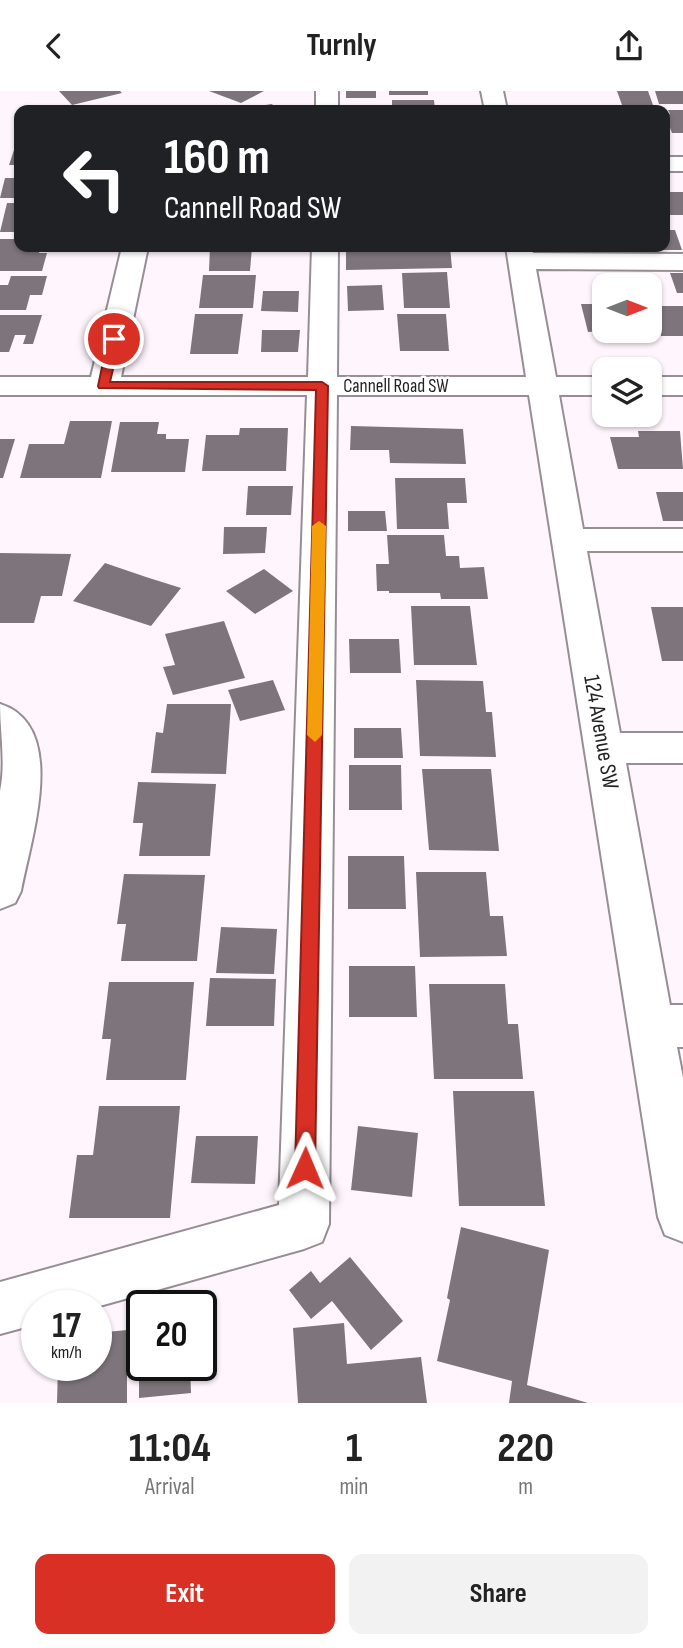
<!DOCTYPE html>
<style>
body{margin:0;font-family:"Sofia Sans Condensed",sans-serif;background:#f2f2f2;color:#222;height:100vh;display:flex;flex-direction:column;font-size:26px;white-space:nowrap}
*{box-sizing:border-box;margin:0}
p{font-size:23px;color:#767676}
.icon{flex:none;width:38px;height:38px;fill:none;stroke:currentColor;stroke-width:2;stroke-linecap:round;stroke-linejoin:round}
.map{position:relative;height:1312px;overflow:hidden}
.sheet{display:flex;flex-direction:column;background:#fff;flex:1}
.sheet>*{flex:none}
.hud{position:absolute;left:14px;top:14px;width:656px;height:147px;border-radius:14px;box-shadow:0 2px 5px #0004;background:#202124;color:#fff;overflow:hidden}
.needle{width:46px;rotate:90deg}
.fabs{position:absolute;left:592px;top:182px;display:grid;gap:14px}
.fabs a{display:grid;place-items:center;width:70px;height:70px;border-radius:14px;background:#fff;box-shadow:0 2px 5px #0004;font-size:35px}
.speed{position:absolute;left:21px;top:1199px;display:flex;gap:14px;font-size:35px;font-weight:700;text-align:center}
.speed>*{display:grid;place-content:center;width:91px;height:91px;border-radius:50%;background:#fff;box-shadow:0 2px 5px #0004;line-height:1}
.speed small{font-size:18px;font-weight:400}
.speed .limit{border:4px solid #111;border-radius:10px;background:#fff;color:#111}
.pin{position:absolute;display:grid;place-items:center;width:60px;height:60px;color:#fff;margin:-30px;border:4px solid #fff;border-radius:50%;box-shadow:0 2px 7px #0007}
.me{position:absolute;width:77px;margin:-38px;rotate:1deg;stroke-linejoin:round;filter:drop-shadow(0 0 5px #0008)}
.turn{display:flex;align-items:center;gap:24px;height:147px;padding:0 35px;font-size:32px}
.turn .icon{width:91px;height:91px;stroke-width:2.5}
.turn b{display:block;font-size:49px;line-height:60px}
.eta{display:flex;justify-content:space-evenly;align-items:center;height:119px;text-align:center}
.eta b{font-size:42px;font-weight:700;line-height:49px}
.primary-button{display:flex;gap:14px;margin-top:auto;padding:14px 35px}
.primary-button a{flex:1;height:80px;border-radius:14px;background:#d93025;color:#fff;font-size:28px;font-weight:700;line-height:80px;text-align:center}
.primary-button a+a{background:#f2f2f2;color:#222}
header{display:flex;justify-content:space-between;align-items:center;height:91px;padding:0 35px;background:#fff;font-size:32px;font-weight:700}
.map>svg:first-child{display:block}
</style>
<header><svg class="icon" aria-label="back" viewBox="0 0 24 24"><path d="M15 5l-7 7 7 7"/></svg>Turnly<svg class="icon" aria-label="share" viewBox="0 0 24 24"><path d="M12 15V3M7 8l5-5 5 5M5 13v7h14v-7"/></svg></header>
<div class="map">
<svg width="683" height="1312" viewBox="0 0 683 1312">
<rect width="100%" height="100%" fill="#fff6fd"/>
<path fill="#7d757b" d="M 59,0 L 120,0 L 122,2 L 72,14 Z
M 209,0 L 264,0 L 241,12 Z
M 346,0 L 376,0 L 376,7 L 346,7 Z
M 389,0 L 428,0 L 428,4 L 389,4 Z
M 617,0 L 648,0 L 653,14 L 622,14 Z
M 655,0 L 683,0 L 683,13 L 659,13 Z
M 392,9 L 434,9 L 435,19 L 392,19 Z
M 272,13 L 277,19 L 238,19 L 238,18 Z
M 537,17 L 591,17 L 592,19 L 537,19 Z
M 668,19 L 683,19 L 683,42 L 672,42 L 665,24 L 670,23 Z
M 19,44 L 19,74 L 9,74 Z
M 5,87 L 19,87 L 19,107 L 0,107 Z
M 665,101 L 683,101 L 683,124 L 665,124 Z
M 7,112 L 19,112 L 19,141 L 0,141 Z
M 665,139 L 675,139 L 682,159 L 644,159 L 643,156 L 665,156 Z
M 0,148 L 19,148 L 19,156 L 41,156 L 39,162 L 47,162 L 42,180 L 0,180 Z
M 210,156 L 252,156 L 250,180 L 209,180 Z
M 379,156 L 450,156 L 452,177 L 346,179 L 346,158 L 379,158 Z
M 447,181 L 450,217 L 404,217 L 402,182 Z
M 670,182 L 683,182 L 683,202 L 677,202 Z
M 203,184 L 256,184 L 253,217 L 199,217 Z
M 606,184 L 638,184 L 641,194 L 608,194 Z
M 11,185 L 47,185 L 42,204 L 30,204 L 26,219 L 0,219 L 0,194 L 8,194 Z
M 382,194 L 384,219 L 348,220 L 347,195 Z
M 263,200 L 299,200 L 298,221 L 261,220 Z
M 581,213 L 604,213 L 604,240 L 588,241 Z
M 652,215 L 683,215 L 683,245 L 661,245 Z
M 195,223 L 243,223 L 238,263 L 190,263 Z
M 397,223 L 446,223 L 449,260 L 400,260 Z
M 0,224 L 42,224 L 33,253 L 23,253 L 26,244 L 15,244 L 9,261 L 0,261 Z
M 262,239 L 300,239 L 298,261 L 261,261 Z
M 605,240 L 650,240 L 653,245 L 607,245 Z
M 70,330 L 112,330 L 101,387 L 20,387 L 29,353 L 64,353 Z
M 120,331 L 159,331 L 157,343 L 166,343 L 166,348 L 189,348 L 185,381 L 111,381 Z
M 351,335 L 463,338 L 466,373 L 390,372 L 389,359 L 350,359 Z
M 240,337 L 288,337 L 286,380 L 202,380 L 206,344 L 239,344 Z
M 638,340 L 680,340 L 683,378 L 618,378 L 610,346 L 639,346 Z
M 0,348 L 15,348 L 3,387 L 0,387 Z
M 395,387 L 465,387 L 467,412 L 447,412 L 449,438 L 397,438 Z
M 248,395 L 293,395 L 291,424 L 246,424 Z
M 656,401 L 683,401 L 683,430 L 663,430 Z
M 348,420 L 385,420 L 387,440 L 348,440 Z
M 224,436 L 267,436 L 265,462 L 223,463 Z
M 387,444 L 444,444 L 446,465 L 459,465 L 460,477 L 484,476 L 488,508 L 441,508 L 440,502 L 389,502 L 389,500 L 377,500 L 376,473 L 389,473 Z
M 0,462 L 71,463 L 62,505 L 41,505 L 34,532 L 0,532 Z
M 105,472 L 146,486 L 181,497 L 151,535 L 73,510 Z
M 264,478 L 293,500 L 255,523 L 226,500 Z
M 411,515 L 470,515 L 477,574 L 414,574 Z
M 651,516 L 683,516 L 683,570 L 662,570 Z
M 224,530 L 245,587 L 173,604 L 163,576 L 175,574 L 165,543 Z
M 349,548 L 399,548 L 401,582 L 350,582 Z
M 273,589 L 285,619 L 240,630 L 228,599 Z
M 416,589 L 483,590 L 486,621 L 492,621 L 496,666 L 420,665 Z
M 167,613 L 231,613 L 226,683 L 151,682 L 156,641 L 163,642 Z
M 354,637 L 401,637 L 403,667 L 354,667 Z
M 349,674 L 401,674 L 402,719 L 349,719 Z
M 422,678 L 491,678 L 499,760 L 429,759 Z
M 138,691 L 216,693 L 210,765 L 139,765 L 143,732 L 133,732 Z
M 348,765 L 404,765 L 406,818 L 348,818 Z
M 416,781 L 486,781 L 490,825 L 503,825 L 507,865 L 420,866 Z
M 124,783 L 205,784 L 197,870 L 121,870 L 126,833 L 117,833 Z
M 221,836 L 277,838 L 274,883 L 216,882 Z
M 349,875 L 415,875 L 417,926 L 349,926 Z
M 210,887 L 276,888 L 274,935 L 206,935 Z
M 109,891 L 194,891 L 186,989 L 106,989 L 111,948 L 102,948 Z
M 429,893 L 505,893 L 508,933 L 518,933 L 523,988 L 434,988 Z
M 453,1000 L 534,1000 L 545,1115 L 459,1115 Z
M 99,1015 L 180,1015 L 170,1127 L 69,1127 L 77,1064 L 93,1064 Z
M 358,1035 L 418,1042 L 412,1106 L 351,1099 Z
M 196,1045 L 258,1045 L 255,1093 L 191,1092 Z
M 461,1136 L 549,1159 L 527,1294 L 588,1312 L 509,1312 L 512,1290 L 437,1270 L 450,1209 L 447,1207 Z
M 350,1166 L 403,1230 L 371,1259 L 332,1210 L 311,1228 L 289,1199 L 311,1180 L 320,1192 Z
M 344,1232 L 347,1273 L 421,1266 L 427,1312 L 298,1312 L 293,1237 Z
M 127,1239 L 127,1312 L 57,1312 L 58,1274 L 96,1274 L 96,1242 Z
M 139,1274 L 190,1274 L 191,1302 L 139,1307 Z"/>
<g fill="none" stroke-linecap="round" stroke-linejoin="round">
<g stroke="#968e94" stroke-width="4">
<path id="minor" d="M 316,0 L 338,0 L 338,19 L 316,19 Z
M 481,0 L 503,0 L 507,19 L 485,19 Z
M 665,66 L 683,66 L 683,80 L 665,80 Z
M 122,156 L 148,156 L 121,286 L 308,286 L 312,156 L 338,156 L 337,286 L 526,286 L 506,156 L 532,156 L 533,162 L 683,163 L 683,179 L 536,178 L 556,286 L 604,286 L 604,304 L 559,304 L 583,438 L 683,438 L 683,460 L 587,460 L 620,642 L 683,642 L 683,672 L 626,672 L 670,914 L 683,914 L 683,956 L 677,956 L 683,987 L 683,1151 L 665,1144 L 658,1126 L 529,304 L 337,304 L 329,1133 L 322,1151 L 304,1158 L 96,1216 L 37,1214 L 37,1233 L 0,1243 L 0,1191 L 279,1114 L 307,304 L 0,304 L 0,286 L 91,286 Z
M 649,286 L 683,286 L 683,304 L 649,304 Z
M 0,613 C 70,635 30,750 21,800 L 15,812 L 0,818 L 0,700 C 6,672 0,642 0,613 Z"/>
</g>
<use href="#minor" fill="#fff" fill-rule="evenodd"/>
</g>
<path fill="#d93025" stroke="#8d1f18" stroke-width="2" d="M 114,245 L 120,248 L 110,291 L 322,291 L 328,295 L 315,1077 L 312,1084 L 305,1087 L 298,1084 L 295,1077 L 316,299 L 99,297 L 98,295 L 108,248 Z"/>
<path fill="#f59e0b" d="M 319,430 L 326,435 L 322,644 L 315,651 L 307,644 L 312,435 Z"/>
<g text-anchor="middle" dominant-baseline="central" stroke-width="5" stroke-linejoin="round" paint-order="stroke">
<g font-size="19" fill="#221f22" stroke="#fff">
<text x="396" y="295">Cannell Road SW</text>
</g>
<g font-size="23" fill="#221f22" stroke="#fff">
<text transform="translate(601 641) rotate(80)">124 Avenue SW</text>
</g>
</g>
</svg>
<div class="fabs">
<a><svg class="needle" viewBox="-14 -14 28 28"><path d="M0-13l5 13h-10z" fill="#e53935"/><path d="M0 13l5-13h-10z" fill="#767676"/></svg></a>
<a><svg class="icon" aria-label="layers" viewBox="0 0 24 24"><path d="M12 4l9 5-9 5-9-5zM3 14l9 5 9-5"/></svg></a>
</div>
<div class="speed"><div>17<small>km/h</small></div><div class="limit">20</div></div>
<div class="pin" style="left:114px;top:248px;background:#d93025"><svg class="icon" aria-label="arrive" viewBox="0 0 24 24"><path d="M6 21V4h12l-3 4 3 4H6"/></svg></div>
<svg class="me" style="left:305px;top:1077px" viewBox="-20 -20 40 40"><path d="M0-17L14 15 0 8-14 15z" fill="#d93025" stroke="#fff" stroke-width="4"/></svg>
<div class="hud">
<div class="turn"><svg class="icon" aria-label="left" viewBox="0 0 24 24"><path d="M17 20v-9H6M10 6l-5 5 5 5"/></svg><div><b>160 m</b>Cannell Road SW</div></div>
</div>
</div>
<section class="sheet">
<div class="eta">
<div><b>11:04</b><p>Arrival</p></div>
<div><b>1</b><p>min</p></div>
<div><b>220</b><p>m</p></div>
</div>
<div class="primary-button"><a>Exit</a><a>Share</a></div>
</section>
